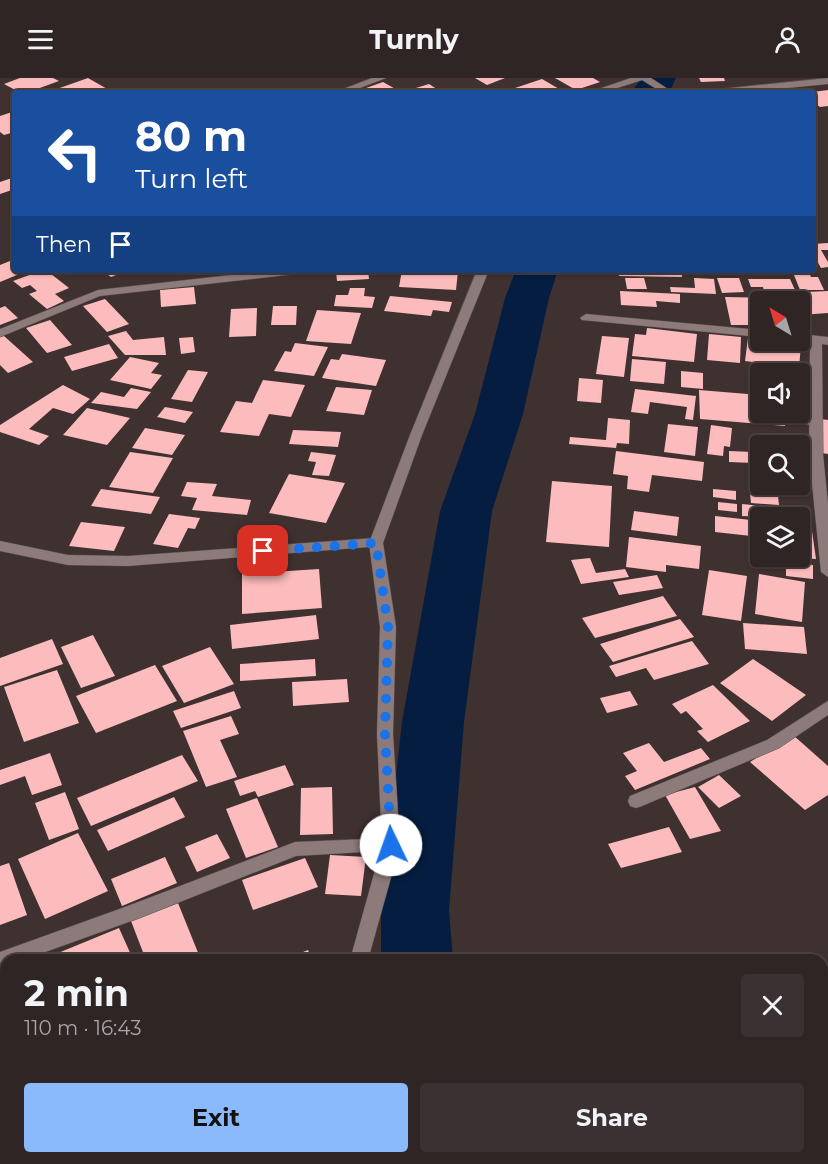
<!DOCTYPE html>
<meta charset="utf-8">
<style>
body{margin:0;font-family:Montserrat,sans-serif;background:#3c3132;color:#f1f3f6;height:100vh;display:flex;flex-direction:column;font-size:22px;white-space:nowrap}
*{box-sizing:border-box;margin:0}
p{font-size:20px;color:#a8a5a7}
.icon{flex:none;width:33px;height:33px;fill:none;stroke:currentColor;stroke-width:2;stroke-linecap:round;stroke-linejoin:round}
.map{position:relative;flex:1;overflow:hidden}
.details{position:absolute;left:0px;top:876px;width:828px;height:210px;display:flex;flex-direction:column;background:#302525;border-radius:18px 18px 0 0;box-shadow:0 2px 4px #0004,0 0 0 2px #4b4242}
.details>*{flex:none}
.hud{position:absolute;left:12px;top:12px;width:804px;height:183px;border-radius:6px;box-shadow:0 2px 4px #0004,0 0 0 2px #4b4242;background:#1a4fa0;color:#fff;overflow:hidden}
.needle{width:39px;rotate:322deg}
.buttons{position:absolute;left:750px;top:213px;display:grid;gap:12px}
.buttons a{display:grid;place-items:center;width:60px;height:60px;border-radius:6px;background:#302525;box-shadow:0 2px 4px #0004,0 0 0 2px #4b4242;font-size:30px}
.pin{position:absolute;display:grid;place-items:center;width:51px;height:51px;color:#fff;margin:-26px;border-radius:12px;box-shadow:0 3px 9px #0006}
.me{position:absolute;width:66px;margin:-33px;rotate:357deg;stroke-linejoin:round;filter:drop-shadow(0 0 4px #0008)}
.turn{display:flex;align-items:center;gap:21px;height:126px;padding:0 24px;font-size:27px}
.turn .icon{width:78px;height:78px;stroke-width:2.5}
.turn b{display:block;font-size:42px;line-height:51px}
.then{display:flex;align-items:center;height:57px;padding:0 24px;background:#0003;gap:12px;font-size:22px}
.round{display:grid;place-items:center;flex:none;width:63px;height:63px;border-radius:6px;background:#3c3132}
.overview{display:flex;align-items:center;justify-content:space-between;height:102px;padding:0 24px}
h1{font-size:36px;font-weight:700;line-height:45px}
.button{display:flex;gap:12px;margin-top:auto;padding:12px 24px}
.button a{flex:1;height:69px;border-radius:6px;background:#8bbafc;color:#111;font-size:24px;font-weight:700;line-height:69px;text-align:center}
.button a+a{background:#3c3132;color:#f1f3f6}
header{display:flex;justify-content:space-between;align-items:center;height:78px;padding:0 24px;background:#302525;font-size:27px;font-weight:700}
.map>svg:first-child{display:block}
</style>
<header><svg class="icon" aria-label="menu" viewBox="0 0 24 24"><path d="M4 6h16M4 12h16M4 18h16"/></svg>Turnly<svg class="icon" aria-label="person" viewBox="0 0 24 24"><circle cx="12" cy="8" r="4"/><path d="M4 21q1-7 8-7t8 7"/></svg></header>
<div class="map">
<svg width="828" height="1086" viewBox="0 0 828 1086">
<rect width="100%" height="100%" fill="#403131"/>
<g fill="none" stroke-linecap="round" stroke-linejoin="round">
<path fill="#041d40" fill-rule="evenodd" d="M 642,0 L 676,0 L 669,15 L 630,15 Z
M 516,192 L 558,192 L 549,220 L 523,336 L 492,433 L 464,644 L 449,832 L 453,882 L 381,882 L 381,832 L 402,644 L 440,433 L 475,336 L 505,220 Z
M 371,1080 L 451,1080 L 450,1086 L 370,1086 Z"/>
</g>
<path fill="#fcbcbd" d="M 20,0 L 53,0 L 59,3 L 26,15 L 21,15 L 4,6 Z
M 88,0 L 109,12 L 100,15 L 59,15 L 54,12 Z
M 475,0 L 505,0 L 487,7 Z
M 555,0 L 593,0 L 600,4 L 576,12 Z
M 699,0 L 724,0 L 725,3 L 701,4 Z
M 542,1 L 566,15 L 524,15 L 515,10 Z
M 383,4 L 399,13 L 392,15 L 352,15 Z
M 429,6 L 443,15 L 406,13 Z
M 828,12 L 828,28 L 820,29 L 813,24 L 813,14 Z
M 15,33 L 15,54 L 4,57 L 0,54 L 0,38 Z
M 15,99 L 15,111 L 0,116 L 0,104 Z
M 828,165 L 828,172 L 821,172 L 828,184 L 828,189 L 821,190 L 813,176 L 813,166 Z
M 15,181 L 15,192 L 29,192 L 0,204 L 0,187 Z
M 43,192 L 46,192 L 69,210 L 55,216 L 64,223 L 47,231 L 29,216 L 37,213 L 30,207 L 22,210 L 13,203 Z
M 102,192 L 129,192 L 111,199 Z
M 368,192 L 369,201 L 337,203 L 336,193 Z
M 402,192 L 458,193 L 456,212 L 399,209 Z
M 618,192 L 681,192 L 682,199 L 619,198 Z
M 792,192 L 808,192 L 811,199 L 818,199 L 824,212 L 800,212 Z
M 625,200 L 644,200 L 647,211 L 627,211 Z
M 694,200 L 714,201 L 716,216 L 671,214 L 670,209 L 695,210 Z
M 717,200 L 739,200 L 744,214 L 722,215 Z
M 748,201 L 790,201 L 795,212 L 764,213 L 763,209 L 751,209 Z
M 194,209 L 196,226 L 161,229 L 160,212 Z
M 350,210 L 365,210 L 364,218 L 375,219 L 372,230 L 334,228 L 336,217 L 348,217 Z
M 620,213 L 680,216 L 680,225 L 656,223 L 657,229 L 621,227 Z
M 828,213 L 828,235 L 800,237 L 800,224 L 787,224 L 783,215 Z
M 390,218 L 452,224 L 449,234 L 433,232 L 431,238 L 384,233 Z
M 725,219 L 775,220 L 776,224 L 760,224 L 760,247 L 731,247 Z
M 105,221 L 129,246 L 107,254 L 83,228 Z
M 5,228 L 18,240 L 0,247 L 0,230 Z
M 273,228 L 297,228 L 296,247 L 271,247 Z
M 257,230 L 256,258 L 229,259 L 231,231 Z
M 317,232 L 361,235 L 351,266 L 306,263 Z
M 50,242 L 72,267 L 47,275 L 26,250 Z
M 647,250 L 697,256 L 694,284 L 632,278 L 635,256 L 646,257 Z
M 126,253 L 133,262 L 164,259 L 166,277 L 125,277 L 108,258 Z
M 709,256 L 741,259 L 740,285 L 707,282 Z
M 4,258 L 33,284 L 8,295 L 0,287 L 0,259 Z
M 602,258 L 629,260 L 624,299 L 596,296 Z
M 193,259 L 195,274 L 181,276 L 179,260 Z
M 748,260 L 801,267 L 799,290 L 745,283 Z
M 295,265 L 328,269 L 314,298 L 274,293 L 285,273 L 291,274 Z
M 109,266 L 118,280 L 72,293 L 64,279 Z
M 342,276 L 386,282 L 376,308 L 322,300 L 331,281 L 339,282 Z
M 130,279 L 159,285 L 151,295 L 162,297 L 151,311 L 110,302 Z
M 632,281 L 666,284 L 664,306 L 630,303 Z
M 188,292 L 208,294 L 192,324 L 171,321 Z
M 681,293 L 703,295 L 703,311 L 681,309 Z
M 800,298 L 809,299 L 809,320 L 800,319 Z
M 579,300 L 603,302 L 601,325 L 577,323 Z
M 263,302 L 305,307 L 291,339 L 269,336 L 259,358 L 220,354 L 236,323 L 252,325 Z
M 63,307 L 90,321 L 73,336 L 53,330 L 29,351 L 49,358 L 39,367 L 0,354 L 0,347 Z
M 336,309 L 372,312 L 364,337 L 326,333 Z
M 131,310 L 151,314 L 137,331 L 91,325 L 101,314 L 124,319 Z
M 635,311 L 696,318 L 693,342 L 685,341 L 687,329 L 650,324 L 648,336 L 631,334 Z
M 699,312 L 760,317 L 760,334 L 783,334 L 785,348 L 700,341 Z
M 165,329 L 193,334 L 185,345 L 157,339 Z
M 87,330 L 130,340 L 107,367 L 63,357 Z
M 793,334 L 813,335 L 814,347 L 795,345 Z
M 608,340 L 630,342 L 629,366 L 617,365 L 616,370 L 569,366 L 570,359 L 606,362 Z
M 820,341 L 828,342 L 828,376 L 821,375 Z
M 668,346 L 698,349 L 695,378 L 664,374 Z
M 711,347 L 732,350 L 730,369 L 724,368 L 723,378 L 707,376 Z
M 145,350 L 185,357 L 172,377 L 132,370 Z
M 293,352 L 341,354 L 338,369 L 289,366 Z
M 800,371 L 807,372 L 809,397 L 800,396 Z
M 616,373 L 704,384 L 702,403 L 652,397 L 649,414 L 627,411 L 628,398 L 613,396 Z
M 729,373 L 753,374 L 754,385 L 729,384 Z
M 130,374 L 173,380 L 153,415 L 109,409 Z
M 311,374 L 336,377 L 329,398 L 312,397 L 316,384 L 308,383 Z
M 289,396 L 345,405 L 326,445 L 269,435 Z
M 552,403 L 612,408 L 609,469 L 546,464 Z
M 750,403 L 760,404 L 760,406 L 794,408 L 795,416 L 750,411 Z
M 187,404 L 217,406 L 212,418 L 251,422 L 247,437 L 192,432 L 197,420 L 181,418 Z
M 101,411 L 160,419 L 151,436 L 91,428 Z
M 713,411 L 736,413 L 736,422 L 713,419 Z
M 750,415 L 778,418 L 779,427 L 751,425 Z
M 718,424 L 737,426 L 737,434 L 718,432 Z
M 742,426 L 791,431 L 791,440 L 742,438 Z
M 634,433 L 679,439 L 677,458 L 631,452 Z
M 169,436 L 200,440 L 195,451 L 188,450 L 178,470 L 153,466 Z
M 715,438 L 751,442 L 751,458 L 715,454 Z
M 81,444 L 125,449 L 114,473 L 69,468 Z
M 800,452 L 812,453 L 816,481 L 800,480 Z
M 629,459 L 701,468 L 699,491 L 666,487 L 666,494 L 626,489 Z
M 590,480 L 596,495 L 625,491 L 629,499 L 581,506 L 571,482 Z
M 786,483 L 813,487 L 813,501 L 786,498 Z
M 319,491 L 322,530 L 242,536 L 242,496 Z
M 709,492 L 747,498 L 741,543 L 702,537 Z
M 759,496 L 805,504 L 802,544 L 755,536 Z
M 657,497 L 663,510 L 619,517 L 613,504 Z
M 663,518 L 677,538 L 595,560 L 582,540 Z
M 316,537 L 319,561 L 232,571 L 230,547 Z
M 680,541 L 694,559 L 613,584 L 600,566 Z
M 743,545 L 804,549 L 807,576 L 745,571 Z
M 93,557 L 115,598 L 81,610 L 61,569 Z
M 52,561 L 63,586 L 0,608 L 0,580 Z
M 692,563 L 709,586 L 654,602 L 646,590 L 616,599 L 609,588 Z
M 210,569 L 234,606 L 184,625 L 162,588 Z
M 315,581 L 316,598 L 240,603 L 240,586 Z
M 753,581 L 806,617 L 772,643 L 720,605 Z
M 155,587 L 177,623 L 96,655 L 76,618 Z
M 57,592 L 79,645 L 24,664 L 4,609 Z
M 347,601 L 349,624 L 293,628 L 292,604 Z
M 713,607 L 750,643 L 708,664 L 697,653 L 703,651 L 686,633 L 681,636 L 672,626 Z
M 234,613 L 241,630 L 181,650 L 173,633 Z
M 630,613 L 638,627 L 607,635 L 600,620 Z
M 231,638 L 239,656 L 220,662 L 237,699 L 206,709 L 183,653 Z
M 793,657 L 828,688 L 828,717 L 805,732 L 750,684 Z
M 649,665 L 664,684 L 701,670 L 710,681 L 635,712 L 625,698 L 637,693 L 623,675 Z
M 50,675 L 62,707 L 32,717 L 25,698 L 0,707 L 0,692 Z
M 182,677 L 198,703 L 91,748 L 77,720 Z
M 285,687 L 294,707 L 258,719 L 255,713 L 240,718 L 234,703 Z
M 719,697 L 741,718 L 719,730 L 698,709 Z
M 332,709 L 333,756 L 300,757 L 301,710 Z
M 695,709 L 721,753 L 690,761 L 665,717 Z
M 65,714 L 79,751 L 49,762 L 35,725 Z
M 174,719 L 185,739 L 108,773 L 97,752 Z
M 257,720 L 278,769 L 246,780 L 226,731 Z
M 669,749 L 682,774 L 621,790 L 608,766 Z
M 78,755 L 108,813 L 45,841 L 18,781 Z
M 217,756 L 230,780 L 197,794 L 185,769 Z
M 330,777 L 366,779 L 361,818 L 325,816 Z
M 165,779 L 177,805 L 122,828 L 111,801 Z
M 305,780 L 318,809 L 253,832 L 242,802 Z
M 9,785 L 27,837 L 0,847 L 0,788 Z
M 178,825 L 201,882 L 146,882 L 131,843 Z
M 119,850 L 132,879 L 125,882 L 41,882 Z
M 308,872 L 312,882 L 283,882 Z
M 54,1080 L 123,1080 L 107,1086 L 55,1086 Z
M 683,1080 L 802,1080 L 803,1086 L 683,1086 Z"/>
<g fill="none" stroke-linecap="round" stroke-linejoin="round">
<g stroke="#594d4d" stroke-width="1">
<path id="minor" d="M 372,0 L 386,0 L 347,15 L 333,15 Z
M 631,0 L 651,0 L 674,15 L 663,15 L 642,2 L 602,15 L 587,15 Z
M 66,192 L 81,192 L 70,197 L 66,196 Z
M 275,192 L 311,192 L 305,195 L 100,218 L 0,259 L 0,251 L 98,212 Z
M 586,236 L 760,252 L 760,259 L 582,242 L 580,240 Z
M 800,256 L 828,259 L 828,267 L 822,266 L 823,376 L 828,426 L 828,499 L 821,494 L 809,376 L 810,265 L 796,263 L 800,262 Z
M 376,460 L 383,465 L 381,468 L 128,488 L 68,487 L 0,473 L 0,463 L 68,477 L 128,478 Z
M 828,623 L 828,637 L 779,670 L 642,728 L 636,730 L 630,728 L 628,723 L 630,718 L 767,662 Z
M 391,760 L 397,762 L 400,767 L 397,772 L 296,778 L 137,841 L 23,882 L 6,882 L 6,888 L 0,890 L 0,874 L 125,829 L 295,764 Z
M 0,953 L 6,955 L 6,986 L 0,984 Z
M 38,1080 L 58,1080 L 60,1086 L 40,1086 Z"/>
</g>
<g stroke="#594d4d" stroke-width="1">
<path id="tertiary" d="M 828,0 L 828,6 L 738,15 L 706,15 L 711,12 Z
M 477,192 L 489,192 L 422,357 L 383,465 L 396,549 L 393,656 L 400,767 L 368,882 L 350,882 L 382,767 L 377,656 L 380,549 L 369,465 L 410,357 Z
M 312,1080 L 332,1080 L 331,1086 L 311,1086 Z"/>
</g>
<use href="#minor" fill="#8d7b7b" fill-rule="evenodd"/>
<use href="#tertiary" fill="#8d7b7b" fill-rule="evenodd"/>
</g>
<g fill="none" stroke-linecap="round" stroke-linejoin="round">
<path stroke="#1a73e8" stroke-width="10" stroke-dasharray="0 18" d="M 263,473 L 376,465 L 388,549 L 385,656 L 391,767"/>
</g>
</svg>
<div class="buttons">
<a><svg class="needle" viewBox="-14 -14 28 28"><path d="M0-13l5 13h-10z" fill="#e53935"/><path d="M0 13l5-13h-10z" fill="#a8a5a7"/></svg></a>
<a><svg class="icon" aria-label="sound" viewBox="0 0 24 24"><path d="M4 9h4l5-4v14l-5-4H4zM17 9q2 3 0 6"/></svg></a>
<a><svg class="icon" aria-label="search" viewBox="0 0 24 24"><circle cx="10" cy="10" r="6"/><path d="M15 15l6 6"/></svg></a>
<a><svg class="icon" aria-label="layers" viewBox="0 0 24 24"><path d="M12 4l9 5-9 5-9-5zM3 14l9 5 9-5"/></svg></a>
</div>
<div class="pin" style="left:263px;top:473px;background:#d93025"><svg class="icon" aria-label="arrive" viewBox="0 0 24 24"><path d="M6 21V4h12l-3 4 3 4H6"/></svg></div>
<svg class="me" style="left:391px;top:767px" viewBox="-20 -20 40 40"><circle r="19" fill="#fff"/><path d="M0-13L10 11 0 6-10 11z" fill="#1a73e8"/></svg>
<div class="hud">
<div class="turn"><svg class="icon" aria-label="left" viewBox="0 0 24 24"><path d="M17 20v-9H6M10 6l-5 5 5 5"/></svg><div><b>80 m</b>Turn left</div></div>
<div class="then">Then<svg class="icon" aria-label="arrive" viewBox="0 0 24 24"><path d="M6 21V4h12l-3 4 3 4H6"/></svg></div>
</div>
<section class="details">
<div class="overview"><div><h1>2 min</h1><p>110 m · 16:43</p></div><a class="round"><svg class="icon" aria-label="close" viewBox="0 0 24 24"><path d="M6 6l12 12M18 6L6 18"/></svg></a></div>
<div class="button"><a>Exit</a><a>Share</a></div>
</section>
</div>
